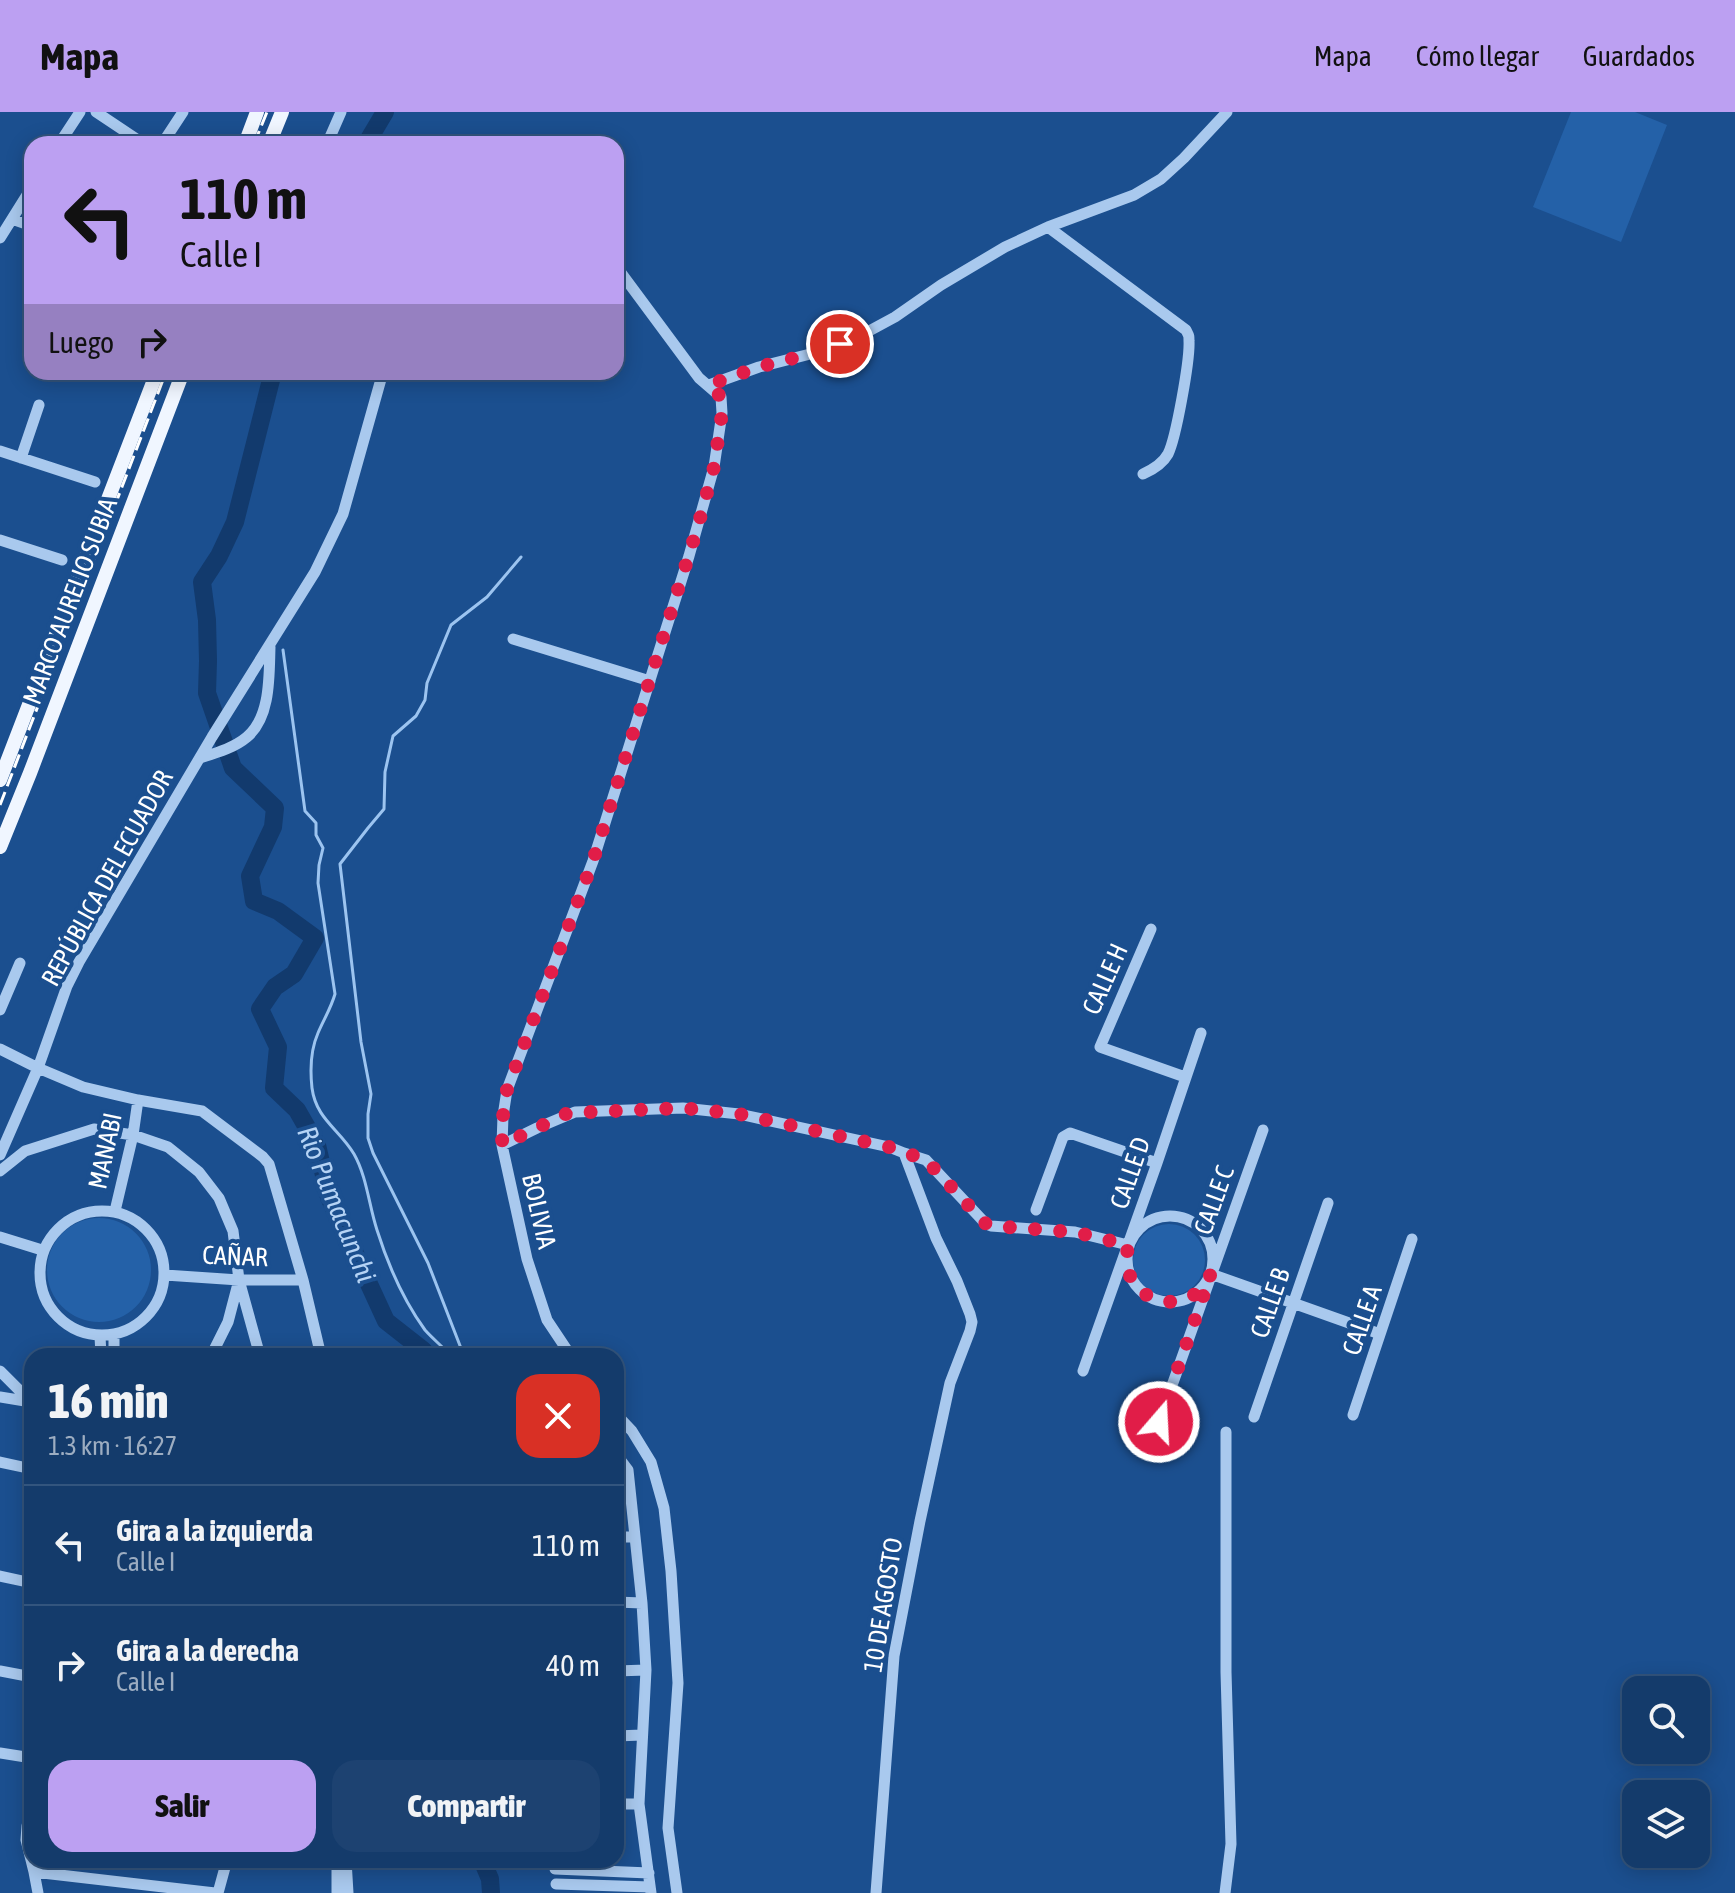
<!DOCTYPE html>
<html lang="es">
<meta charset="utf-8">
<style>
body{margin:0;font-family:"Asap Condensed",sans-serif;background:#1d4271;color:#f1f3f6;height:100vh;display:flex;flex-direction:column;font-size:30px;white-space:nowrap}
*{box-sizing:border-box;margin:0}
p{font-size:26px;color:#9dadc1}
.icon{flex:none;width:44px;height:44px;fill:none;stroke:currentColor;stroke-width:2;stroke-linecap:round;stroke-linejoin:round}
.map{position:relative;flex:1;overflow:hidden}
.drawer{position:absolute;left:24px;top:1236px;width:600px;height:520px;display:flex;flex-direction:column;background:#143b6b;border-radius:24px;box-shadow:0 4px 20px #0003,0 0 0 2px #33557e}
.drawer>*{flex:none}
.guide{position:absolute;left:24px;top:24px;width:600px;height:244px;border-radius:24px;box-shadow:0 4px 20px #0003,0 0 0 2px #33557e;background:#bca0f2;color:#111;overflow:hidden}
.tools{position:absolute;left:1622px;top:1564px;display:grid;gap:16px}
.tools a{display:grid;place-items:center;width:88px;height:88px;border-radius:16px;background:#143b6b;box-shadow:0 4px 20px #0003,0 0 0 2px #33557e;font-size:40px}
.pin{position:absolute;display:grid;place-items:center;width:68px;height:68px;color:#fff;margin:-34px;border:4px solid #fff;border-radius:50%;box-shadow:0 2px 8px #0007}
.me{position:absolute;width:88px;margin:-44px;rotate:19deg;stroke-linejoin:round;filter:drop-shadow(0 0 6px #0008)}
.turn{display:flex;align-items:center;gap:28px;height:168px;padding:0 24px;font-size:36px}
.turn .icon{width:104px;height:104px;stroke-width:2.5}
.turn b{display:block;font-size:56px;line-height:68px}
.then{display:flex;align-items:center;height:76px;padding:0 24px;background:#0003;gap:16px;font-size:30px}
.round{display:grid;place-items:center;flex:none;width:84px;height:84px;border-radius:24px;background:#1d4271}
.headline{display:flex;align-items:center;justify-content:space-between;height:136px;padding:0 24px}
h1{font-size:48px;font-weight:800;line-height:60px}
.primary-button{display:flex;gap:16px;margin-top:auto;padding:16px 24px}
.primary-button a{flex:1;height:92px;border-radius:24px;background:#bca0f2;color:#111;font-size:32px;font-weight:800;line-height:92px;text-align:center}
.primary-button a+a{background:#1d4271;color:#f1f3f6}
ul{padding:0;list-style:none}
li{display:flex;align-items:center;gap:24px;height:120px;padding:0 24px;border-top:2px solid #33557e}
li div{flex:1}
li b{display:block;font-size:30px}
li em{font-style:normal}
header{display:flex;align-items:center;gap:48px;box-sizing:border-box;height:112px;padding:0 40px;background:#bca0f2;color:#111}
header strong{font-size:38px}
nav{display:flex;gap:44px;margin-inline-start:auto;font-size:28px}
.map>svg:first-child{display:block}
</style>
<header>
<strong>Mapa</strong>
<nav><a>Mapa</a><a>Cómo llegar</a><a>Guardados</a></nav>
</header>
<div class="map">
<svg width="1735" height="1781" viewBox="0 0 1735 1781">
<rect width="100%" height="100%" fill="#1b4f8f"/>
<path fill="#2461a8" d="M 1571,0 L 1635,0 L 1667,13 L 1621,130 L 1533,95 Z
M47 1158a52 52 0 1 1 104 0a52 52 0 1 1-104 0Z
M1133 1148a36 36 0 1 1 72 0a36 36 0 1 1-72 0Z"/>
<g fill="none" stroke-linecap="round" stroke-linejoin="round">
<path stroke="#9cc4f0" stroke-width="3" d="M 283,538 L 305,699 L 316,711 L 316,723 L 323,736 L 319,753 L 318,771 L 335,882 C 331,896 324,907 318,921 C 311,937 310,958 312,976 C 316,1007 339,1017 354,1042 C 367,1065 369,1094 377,1118 C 388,1153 404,1189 425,1218 C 433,1227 443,1235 451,1244
M 464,1244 L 428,1151 L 373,1041 L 368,1026 L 368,1002 L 371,982 L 361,930 L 340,752 L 368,716 L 384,697 L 385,660 L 393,624 L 416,604 L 425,588 L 427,571 L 451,513 L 487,485 L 521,445"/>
<path stroke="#123a6d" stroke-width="18" d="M 366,32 L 385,0
M 273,260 L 235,410 L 219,444 L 202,470 L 207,508 L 208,549 L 207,581 L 233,656 L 275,696 L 273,715 L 250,764 L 254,789 L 278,799 L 315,826 L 294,862 L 275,875 L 260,897 L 278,935 L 274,976 L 297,998 L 317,1033 L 329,1085 L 386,1209 L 423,1238 L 428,1244
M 482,1748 L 490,1767 L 491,1781"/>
<path stroke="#a9c9ee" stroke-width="11" d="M 96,0 L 144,32
M 59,32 L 80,0
M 162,32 L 183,0
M 327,32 L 341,0
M 12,107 L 32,114
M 1048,115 L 1186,218 C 1189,224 1189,223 1189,229 C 1190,248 1176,326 1168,342 C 1163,351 1152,358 1143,362
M 0,126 L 32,75
M 709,273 L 759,255 L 822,239 L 858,225 L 895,205 L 941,173 L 1005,135 L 1048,115 L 1134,83 L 1161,67 L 1184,46 L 1227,0
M 0,339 L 95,370
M 21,346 L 39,293
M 0,428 L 62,448
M 513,527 L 650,569
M 200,646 C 216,641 234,636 247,625 C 271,605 269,563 270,535
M 1151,817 L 1100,935 L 1185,965
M 0,898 L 20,851
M 0,937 L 38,956 L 83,975 L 138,988 L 202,999 L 263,1045 L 269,1052 L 303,1168 L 321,1244
M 502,1033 L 537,1016 L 575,1000 L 683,996 L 739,1002 L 889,1035 L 904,1041 L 936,1126 L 957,1169 L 970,1202 L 972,1210 L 970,1219 L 950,1271 L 920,1409 L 894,1544 L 876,1781
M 904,1041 L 926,1048 L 986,1112 L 991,1114 L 1075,1120 L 1128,1133
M 0,1043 L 38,956 L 67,874 L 79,850 L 212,625 L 315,460 L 343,402 L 383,260
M 0,1059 L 25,1039 L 94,1017 L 133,1023 L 168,1035 L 199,1060 L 219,1086 L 233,1119 L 239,1168 L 228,1210 L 211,1244
M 1036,1098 L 1063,1025 L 1070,1021 L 1157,1051
M40 1161a62 62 0 1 1 124 0a62 62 0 1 1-124 0Z
M 115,1099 L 133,1023 L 138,988
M1127 1147a43 43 0 1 1 86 0a43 43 0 1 1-86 0Z
M 0,1125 L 42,1138
M 1211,1162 L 1380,1222
M 165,1163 L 239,1168 L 303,1168
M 239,1168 L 260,1244
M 114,1223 L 114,1244
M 100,1224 L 101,1244
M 571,1244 L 547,1208 L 527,1147 L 502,1033 L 503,1004 L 507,978 L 593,749 L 689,444 L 714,355 L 722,301 L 721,285 L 699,266 L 616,154
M 0,1259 L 30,1289
M 1083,1259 L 1157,1051 L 1201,921
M 0,1285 L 31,1290
M 616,1302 L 632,1319 L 651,1350 L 664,1396 L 671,1459 L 678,1571 L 668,1716 L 677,1781
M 1353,1303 L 1412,1127
M 1254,1305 L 1328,1091
M 1159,1310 L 1263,1018
M 616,1342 L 628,1358 L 642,1491 L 646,1558 L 639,1692 L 651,1781
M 0,1350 L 32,1357
M 616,1425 L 635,1425
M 0,1464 L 32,1471
M 616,1490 L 642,1491
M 0,1559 L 32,1565
M 616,1559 L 646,1558
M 616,1624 L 642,1623
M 0,1641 L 32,1646
M 616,1692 L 639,1692
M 32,1693 L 27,1714 L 26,1728 L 34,1760 L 38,1781
M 337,1748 L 337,1781
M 346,1748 L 348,1781
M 555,1757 L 649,1761
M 34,1760 L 215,1781
M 556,1772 L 650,1775
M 218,1781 L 227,1748
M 1225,1781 L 1231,1732 L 1226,1560 L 1226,1320"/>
<path stroke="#f0f6ff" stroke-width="14" d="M 245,32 L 257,0
M 269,32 L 282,0
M 0,668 L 157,260
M 0,735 L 30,661 L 183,260"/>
<path stroke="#fff" stroke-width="3" stroke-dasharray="14 6" stroke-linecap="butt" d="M 254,32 L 267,0
M 0,693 L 166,260"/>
</g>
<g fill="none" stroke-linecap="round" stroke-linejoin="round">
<path stroke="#e11d48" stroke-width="14" stroke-dasharray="0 25.2" d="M 840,232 L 822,239 L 759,255 L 709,273 L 721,285 L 722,301 L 714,355 L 698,414 L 593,749 L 507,978 L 503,1004 L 502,1033 L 568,1001 L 683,996 L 739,1002 L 889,1035 L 926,1048 L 986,1112 L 991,1114 L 1075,1120 L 1128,1133 C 1127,1141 1126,1150 1128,1158 C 1136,1187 1171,1199 1195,1182 C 1202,1177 1206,1170 1211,1162 L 1159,1310"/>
</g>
<g text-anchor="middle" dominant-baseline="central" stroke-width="8" stroke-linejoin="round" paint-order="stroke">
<g font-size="26" fill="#fff" stroke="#1b4f8f">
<text transform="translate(70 489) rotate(-69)">MARCO AURELIO SUBIA</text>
<text transform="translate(107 766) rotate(-61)">REPÚBLICA DEL ECUADOR</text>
<text transform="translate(1105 867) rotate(-66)">CALLE H</text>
<text transform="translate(105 1039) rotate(-78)">MANABI</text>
<text transform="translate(1130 1061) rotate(-71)">CALLE D</text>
<text transform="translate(1214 1088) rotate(-70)">CALLE C</text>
<text transform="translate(539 1099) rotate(77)">BOLIVIA</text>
<text transform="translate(235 1144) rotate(2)">CAÑAR</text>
<text transform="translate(1270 1191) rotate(-71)">CALLE B</text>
<text transform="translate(1362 1208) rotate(-71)">CALLE A</text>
<text transform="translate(883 1493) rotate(-81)">10 DE AGOSTO</text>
</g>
<g font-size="28" font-style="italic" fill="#b5d3f5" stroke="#1b4f8f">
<text transform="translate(337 1092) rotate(68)">Rio Pumacunchi</text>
</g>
</g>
</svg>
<div class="tools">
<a><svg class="icon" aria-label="search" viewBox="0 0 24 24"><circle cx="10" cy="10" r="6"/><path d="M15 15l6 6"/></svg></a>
<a><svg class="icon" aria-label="layers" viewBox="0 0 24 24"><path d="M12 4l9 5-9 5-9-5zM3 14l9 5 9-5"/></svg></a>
</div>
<div class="pin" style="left:840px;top:232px;background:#d93025"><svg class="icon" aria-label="arrive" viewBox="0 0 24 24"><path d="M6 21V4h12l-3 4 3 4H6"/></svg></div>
<svg class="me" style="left:1159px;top:1310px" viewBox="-20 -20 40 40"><circle r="17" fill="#e11d48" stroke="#fff" stroke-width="3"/><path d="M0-11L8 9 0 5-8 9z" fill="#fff"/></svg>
<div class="guide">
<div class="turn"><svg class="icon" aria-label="left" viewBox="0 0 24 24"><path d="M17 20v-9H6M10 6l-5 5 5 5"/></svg><div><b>110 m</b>Calle I</div></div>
<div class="then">Luego<svg class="icon" aria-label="right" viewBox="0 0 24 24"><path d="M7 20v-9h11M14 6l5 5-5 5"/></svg></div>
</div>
<section class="drawer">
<div class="headline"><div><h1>16 min</h1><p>1.3 km · 16:27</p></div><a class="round" style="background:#d93025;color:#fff"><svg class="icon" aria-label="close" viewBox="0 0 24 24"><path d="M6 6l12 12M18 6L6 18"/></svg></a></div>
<ul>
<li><svg class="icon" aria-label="left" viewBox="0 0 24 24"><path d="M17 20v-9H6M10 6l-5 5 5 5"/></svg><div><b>Gira a la izquierda</b><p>Calle I</p></div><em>110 m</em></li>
<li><svg class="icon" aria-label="right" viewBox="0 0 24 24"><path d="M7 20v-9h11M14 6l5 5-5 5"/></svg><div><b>Gira a la derecha</b><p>Calle I</p></div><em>40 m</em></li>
</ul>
<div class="primary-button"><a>Salir</a><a>Compartir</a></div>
</section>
</div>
